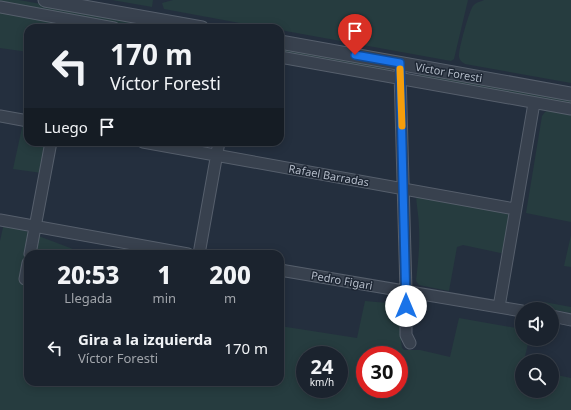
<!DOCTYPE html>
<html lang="es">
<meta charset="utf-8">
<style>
body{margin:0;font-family:"Noto Sans",sans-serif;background:#282f3a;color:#f1f3f6;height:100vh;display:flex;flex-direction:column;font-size:15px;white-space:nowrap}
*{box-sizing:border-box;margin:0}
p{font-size:13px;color:#a0a4aa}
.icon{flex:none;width:22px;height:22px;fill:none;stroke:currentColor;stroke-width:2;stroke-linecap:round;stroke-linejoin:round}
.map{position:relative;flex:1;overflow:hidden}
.panel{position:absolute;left:24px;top:250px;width:260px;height:136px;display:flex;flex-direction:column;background:#1b232e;border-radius:12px;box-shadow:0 2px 10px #0003,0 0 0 1px #39404a}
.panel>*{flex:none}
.top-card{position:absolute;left:24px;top:24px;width:260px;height:122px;border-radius:12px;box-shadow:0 2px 10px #0003,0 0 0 1px #39404a;background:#1b232e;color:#f1f3f6;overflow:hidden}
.buttons{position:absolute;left:515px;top:302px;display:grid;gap:8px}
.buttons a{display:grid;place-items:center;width:44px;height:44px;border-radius:50%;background:#1b232e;box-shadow:0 2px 10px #0003,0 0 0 1px #39404a;font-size:20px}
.speed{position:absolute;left:296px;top:346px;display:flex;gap:8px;font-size:20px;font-weight:700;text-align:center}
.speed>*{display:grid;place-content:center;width:52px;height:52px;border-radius:50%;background:#1b232e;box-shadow:0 2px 10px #0003,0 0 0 1px #39404a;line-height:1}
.speed small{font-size:10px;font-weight:400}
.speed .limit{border:6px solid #d22;background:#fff;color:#111}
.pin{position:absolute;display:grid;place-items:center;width:34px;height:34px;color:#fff;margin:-41px -17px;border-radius:50% 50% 50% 0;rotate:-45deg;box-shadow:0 0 4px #0007}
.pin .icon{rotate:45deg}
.me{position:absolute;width:44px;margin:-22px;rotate:0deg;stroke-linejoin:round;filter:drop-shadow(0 0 3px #0008)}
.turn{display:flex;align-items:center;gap:14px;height:84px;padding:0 20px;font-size:18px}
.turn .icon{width:52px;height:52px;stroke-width:2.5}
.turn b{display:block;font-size:28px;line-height:34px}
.then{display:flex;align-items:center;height:38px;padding:0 20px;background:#0003;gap:8px;font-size:15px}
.eta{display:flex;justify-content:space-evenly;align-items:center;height:68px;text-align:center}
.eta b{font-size:24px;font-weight:800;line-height:28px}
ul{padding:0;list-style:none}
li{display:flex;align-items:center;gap:12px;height:60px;padding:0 20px}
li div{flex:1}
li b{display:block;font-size:15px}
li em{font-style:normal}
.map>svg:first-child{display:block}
</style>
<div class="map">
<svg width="571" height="410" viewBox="0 0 571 410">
<rect width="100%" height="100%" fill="#242f3e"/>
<path fill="#263c3f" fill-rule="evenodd" d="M 0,0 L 19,0 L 173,28 L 135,28 L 0,4 Z
M 112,0 L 153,0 L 152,7 Z
M 173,0 L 468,0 L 454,59 L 451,61 L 280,30 L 280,28 L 267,28 L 164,9 L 162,3 Z
M 484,0 L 571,0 L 571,83 L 465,64 C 462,62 460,61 459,57 C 458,51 469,11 473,6 C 476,2 480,2 484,0 Z
M 0,10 L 77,24 L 77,28 L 28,28 L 28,52 L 0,48 Z
M 280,47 L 389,67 L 390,70 L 386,72 L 280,53 Z
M 421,73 L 571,100 L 571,106 L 419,80 L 418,76 Z
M 549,110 L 571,115 L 571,222 L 526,213 L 542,116 L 545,112 Z
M 23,123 L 28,124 L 28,142 L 55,142 L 49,174 L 13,169 Z
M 416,193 L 510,208 L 510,255 L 463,245 L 457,247 L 449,291 L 419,285 L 416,281 C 418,263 420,246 419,228 C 419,216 416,205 416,193 Z
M 4,223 L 73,249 L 72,254 L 28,254 L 28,382 L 280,382 L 280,326 L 357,338 L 365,301 L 388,303 L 400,312 L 402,331 L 401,341 L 402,348 L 404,350 L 420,350 L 450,357 L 459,318 L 522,329 L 522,339 L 529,339 L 524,361 L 522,361 L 522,391 L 552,391 L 552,374 L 571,378 L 571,410 L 0,410 L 0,241 ZM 305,355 L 339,355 L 339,389 L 305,389 ZM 365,355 L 399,355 L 399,389 L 365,389 Z
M 571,235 L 571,267 L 564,266 Z
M 544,302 L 571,307 L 571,313 L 542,308 Z"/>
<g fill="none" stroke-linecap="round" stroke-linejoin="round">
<g stroke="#565f6c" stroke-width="13">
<path id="minor" d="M 0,7 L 114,28
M 280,57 L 571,109
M 400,72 L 406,291 L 406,335 L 410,343
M 0,116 L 28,121
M 143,142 L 515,209
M 0,220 L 188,254
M 30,254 L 51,142
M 199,254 L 219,142
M 280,270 L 522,311
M 25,279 L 28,263
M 499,307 L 534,103
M 552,316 L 571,320"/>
</g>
<g stroke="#565f6c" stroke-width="15">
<path id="tertiary" d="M 45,0 L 202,28
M 280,42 L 571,94"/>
</g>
<use href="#minor" stroke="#38414e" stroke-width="11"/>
<use href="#tertiary" stroke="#38414e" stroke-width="13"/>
</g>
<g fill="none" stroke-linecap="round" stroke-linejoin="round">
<g stroke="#114b97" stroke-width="10">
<path id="route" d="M 355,55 L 400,63 L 406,306"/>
</g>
<use href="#route" stroke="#1a73e8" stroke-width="7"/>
<path stroke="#f59e0b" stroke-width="7" d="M 400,69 L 402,126"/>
</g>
<g text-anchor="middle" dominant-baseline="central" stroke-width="3" stroke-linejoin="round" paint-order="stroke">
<g font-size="11" fill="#b4bcc9" stroke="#1d2633">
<text transform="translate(449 72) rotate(10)">Víctor Foresti</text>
<text transform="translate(329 175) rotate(10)">Rafael Barradas</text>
<text transform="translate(342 280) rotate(10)">Pedro Figari</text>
</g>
</g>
</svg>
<div class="buttons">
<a><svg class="icon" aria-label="sound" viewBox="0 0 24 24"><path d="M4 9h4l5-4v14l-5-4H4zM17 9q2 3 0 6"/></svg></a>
<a><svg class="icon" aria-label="search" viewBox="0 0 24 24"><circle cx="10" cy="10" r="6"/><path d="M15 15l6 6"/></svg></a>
</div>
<div class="speed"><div>24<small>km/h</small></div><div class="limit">30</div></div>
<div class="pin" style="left:355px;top:55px;background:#d93025"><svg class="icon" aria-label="arrive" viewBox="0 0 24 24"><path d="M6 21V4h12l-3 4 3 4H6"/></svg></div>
<svg class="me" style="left:406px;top:306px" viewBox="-20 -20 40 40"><circle r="19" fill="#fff"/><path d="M0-13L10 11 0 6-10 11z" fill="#1a73e8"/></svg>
<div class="top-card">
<div class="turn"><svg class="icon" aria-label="left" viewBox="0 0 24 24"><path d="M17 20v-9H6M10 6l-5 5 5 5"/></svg><div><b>170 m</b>Víctor Foresti</div></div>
<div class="then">Luego<svg class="icon" aria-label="arrive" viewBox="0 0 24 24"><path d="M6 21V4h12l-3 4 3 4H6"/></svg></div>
</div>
<section class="panel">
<div class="eta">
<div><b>20:53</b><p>Llegada</p></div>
<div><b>1</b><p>min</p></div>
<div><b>200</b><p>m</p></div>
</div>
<ul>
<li><svg class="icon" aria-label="left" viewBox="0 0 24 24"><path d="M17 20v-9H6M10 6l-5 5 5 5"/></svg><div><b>Gira a la izquierda</b><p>Víctor Foresti</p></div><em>170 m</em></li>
</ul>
</section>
</div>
